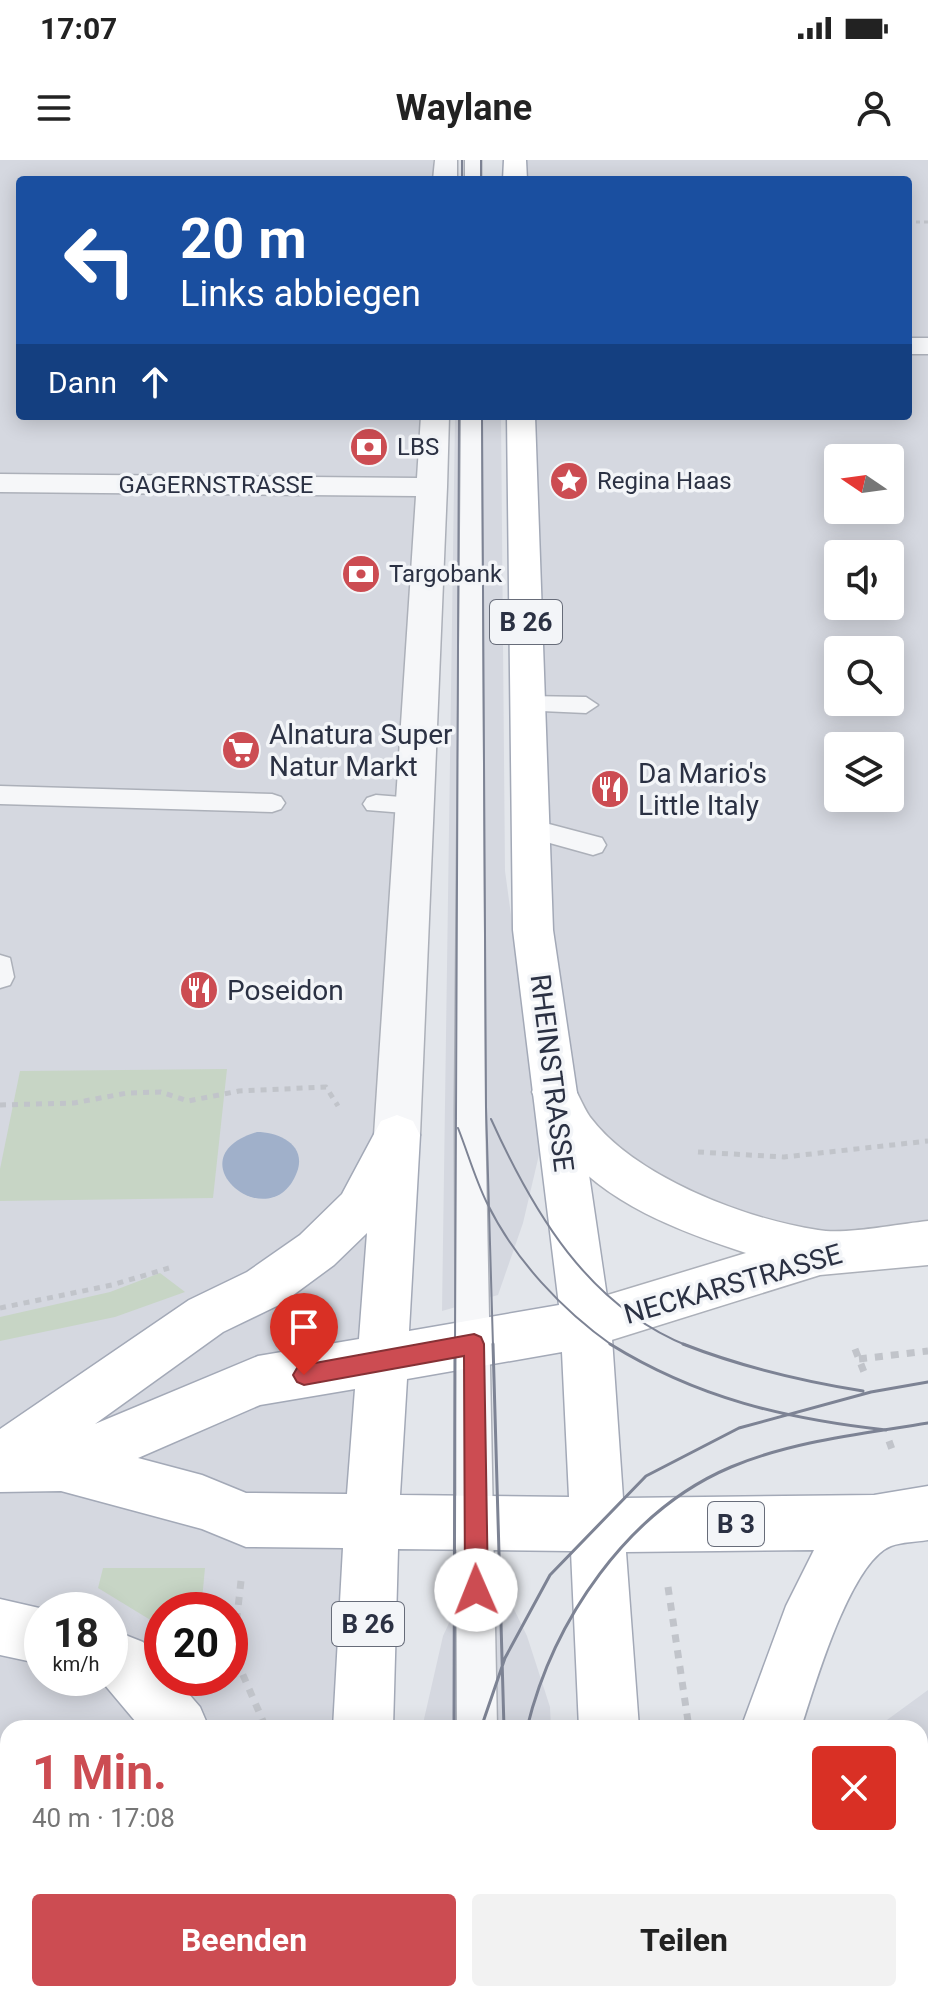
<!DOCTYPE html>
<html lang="de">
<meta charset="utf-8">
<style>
body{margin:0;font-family:Roboto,sans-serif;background:#f2f2f2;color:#222;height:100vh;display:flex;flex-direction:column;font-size:30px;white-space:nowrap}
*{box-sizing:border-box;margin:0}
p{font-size:26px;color:#767676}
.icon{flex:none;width:44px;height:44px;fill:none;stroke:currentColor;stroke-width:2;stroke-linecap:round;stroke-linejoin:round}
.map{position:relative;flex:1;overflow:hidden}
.panel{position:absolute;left:0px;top:1560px;width:928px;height:282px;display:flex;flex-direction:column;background:#fff;border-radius:24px 24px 0 0;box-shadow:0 4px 20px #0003}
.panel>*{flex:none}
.hud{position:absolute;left:16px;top:16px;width:896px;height:244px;border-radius:8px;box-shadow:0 4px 20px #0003;background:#1a4fa0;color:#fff;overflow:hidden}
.needle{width:52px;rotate:283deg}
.tools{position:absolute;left:824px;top:284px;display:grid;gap:16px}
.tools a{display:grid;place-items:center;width:80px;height:80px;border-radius:8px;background:#fff;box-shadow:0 4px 20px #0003;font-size:40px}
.speed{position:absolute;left:24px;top:1432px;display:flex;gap:16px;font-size:40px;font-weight:700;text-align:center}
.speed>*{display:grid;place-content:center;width:104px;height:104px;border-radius:50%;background:#fff;box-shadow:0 4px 20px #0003;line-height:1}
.speed small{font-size:20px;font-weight:400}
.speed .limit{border:12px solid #d22;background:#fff;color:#111}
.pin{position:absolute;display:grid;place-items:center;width:68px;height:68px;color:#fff;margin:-82px -34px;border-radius:50% 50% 50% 0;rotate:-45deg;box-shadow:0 0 8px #0007}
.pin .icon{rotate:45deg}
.me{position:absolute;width:88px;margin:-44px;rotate:359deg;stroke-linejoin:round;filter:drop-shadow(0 0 6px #0008)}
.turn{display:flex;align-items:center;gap:28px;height:168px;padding:0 32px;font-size:36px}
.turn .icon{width:104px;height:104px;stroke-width:2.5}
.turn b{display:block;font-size:56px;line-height:68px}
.then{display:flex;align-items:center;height:76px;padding:0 32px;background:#0003;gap:16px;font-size:30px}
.round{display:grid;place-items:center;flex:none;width:84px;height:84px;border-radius:8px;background:#f2f2f2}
.headline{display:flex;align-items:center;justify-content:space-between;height:136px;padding:0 32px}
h1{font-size:48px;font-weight:700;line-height:60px;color:#cc4c52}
.primary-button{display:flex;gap:16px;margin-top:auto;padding:16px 32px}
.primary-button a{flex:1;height:92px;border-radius:8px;background:#cc4c52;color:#fff;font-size:32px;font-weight:700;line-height:92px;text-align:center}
.primary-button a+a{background:#f2f2f2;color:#222}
.status{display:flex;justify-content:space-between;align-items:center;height:56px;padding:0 40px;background:#fff;direction:ltr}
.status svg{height:22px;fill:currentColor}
header{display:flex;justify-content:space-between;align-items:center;height:104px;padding:0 32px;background:#fff;font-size:36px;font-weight:700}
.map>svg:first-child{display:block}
</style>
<div class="status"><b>17:07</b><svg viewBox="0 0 49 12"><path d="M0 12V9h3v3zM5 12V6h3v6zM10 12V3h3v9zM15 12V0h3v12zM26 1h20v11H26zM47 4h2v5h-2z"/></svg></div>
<header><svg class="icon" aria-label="menu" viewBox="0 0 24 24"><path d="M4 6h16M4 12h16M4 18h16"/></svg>Waylane<svg class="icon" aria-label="person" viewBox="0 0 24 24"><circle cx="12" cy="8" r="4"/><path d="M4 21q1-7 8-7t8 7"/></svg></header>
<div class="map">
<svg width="928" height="1841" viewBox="0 0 928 1841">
<rect width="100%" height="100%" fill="#e3e6eb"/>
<path fill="#d5d8e0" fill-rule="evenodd" d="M 0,0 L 433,0 L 433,20 L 20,20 L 20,256 L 424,256 L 348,1568 L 8,1568 L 8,1834 L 329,1834 L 328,1841 L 0,1841 ZM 42,1450 L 110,1450 L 110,1518 L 42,1518 ZM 162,1450 L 230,1450 L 230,1518 L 162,1518 Z
M 515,0 L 928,0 L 928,1083 L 820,1093 L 662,1038 L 554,932 L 521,256 L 908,256 L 908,20 L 515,20 ZM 838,298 L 890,298 L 890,350 L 838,350 ZM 838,394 L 890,394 L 890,446 L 838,446 ZM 838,490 L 890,490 L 890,542 L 838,542 ZM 838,586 L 890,586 L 890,638 L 838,638 Z
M 455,256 L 501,256 L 505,711 L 542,982 L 523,1063 L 498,1135 L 442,1151 Z
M 483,1418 L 509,1439 L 527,1476 L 550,1547 L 551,1568 L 422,1568 L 443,1476 L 463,1433 Z
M 928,1530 L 928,1841 L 806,1841 L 805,1834 L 920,1834 L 920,1568 L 876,1568 Z"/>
<path fill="#c7d5c5" d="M 227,909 L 213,1038 L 0,1041 L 0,1009 L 20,911 Z
M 160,1113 L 185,1132 L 115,1157 L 0,1181 L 0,1157 L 110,1132 Z
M 103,1408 L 205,1408 L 201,1450 L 162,1450 L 162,1467 L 98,1428 Z"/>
<path fill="#a0b0ca" d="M 257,972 C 279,972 307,985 297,1012 C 271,1081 170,998 257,972 Z"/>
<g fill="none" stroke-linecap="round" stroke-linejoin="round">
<g stroke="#acb0b9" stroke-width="3">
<path id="service" d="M 465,0 L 481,0 L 481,20 L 465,20 Z
M 461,256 L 481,256 L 485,951 L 497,1568 L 457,1568 L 455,951 Z
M 527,536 L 586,537 L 598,545 L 586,553 L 519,550 L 515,544 Z
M 0,626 L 272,634 L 281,637 L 285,643 L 281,649 L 272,652 L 0,644 Z
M 376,635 L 426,639 L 430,645 L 426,651 L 417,654 L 367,650 L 363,644 L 367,638 Z
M 530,659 L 602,678 L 606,685 L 602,692 L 593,695 L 521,675 L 517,668 L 521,661 Z
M 0,795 L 10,798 L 14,817 L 10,825 L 0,828 Z
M 454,1834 L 498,1834 L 498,1841 L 454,1841 Z"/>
</g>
<g stroke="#acb0b9" stroke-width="3">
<path id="minor" d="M 435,0 L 457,0 L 457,20 L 433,20 Z
M 908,178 L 928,178 L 928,194 L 908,194 Z
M 421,256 L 449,256 L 447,327 L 420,975 L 413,989 L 397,995 L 381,989 L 374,975 L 416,336 L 0,332 L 0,314 L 417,318 Z"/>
</g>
<g stroke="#acb0b9" stroke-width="3">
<path id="secondary" d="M 554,913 L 570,919 C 577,931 582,945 590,957 C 635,1017 745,1059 818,1070 C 845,1075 898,1064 928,1061 L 928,1105 L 820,1115 L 586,1188 L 568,1181 L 561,1164 L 568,1147 L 746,1093 C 679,1071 606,1044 560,987 C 548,971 541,950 532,932 L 538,919 Z"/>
</g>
<g stroke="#a3a9b7" stroke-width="3">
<path id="primary" d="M 504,0 L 526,0 L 527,20 L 503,20 Z
M 507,256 L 535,256 L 553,770 L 611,1164 L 623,1338 L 874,1335 L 928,1326 L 928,1380 C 916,1382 902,1382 891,1386 C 850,1402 814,1528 801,1568 L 741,1568 L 786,1446 L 814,1390 L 626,1392 L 639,1568 L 579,1568 L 571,1391 L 398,1389 L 393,1568 L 333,1568 L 343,1388 L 246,1387 L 202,1369 L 61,1331 L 0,1332 L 0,1269 L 189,1140 L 247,1112 L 300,1075 L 342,1034 L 381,961 L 397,955 L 413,961 L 420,975 L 409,1171 L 559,1145 L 513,770 ZM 367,1073 L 359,1179 L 258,1196 L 95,1264 L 223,1172 L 281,1144 L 334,1105 ZM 562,1192 L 569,1337 L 400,1335 L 407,1219 ZM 355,1229 L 347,1334 L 246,1333 L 202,1315 L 138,1298 L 260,1245 Z
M 0,1439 L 48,1450 L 42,1450 L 42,1504 L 0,1495 Z
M 110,1469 L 143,1482 L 162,1503 L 162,1518 L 175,1518 L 200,1547 L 209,1568 L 141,1568 L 104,1524 L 90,1518 L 110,1518 Z
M 268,1834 L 379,1834 L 378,1841 L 270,1841 Z
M 591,1834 L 657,1834 L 657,1841 L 591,1841 Z
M 712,1834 L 778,1834 L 779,1841 L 713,1841 Z"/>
</g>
<path stroke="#c1c4ca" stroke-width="3" stroke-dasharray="4 4" stroke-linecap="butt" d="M 908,62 L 928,62"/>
<path stroke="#c1c4ca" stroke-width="5" stroke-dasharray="6 6" stroke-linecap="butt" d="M 0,945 L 74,943 L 127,933 L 161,932 L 188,941 L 239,931 L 326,927 L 338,946
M 698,992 L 784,997 L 928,981
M 0,1148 L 112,1125 L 169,1108"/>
<path stroke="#c1c4ca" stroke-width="7" stroke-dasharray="8 8" stroke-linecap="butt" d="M 855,1189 L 864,1212
M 859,1199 L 928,1191
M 889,1281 L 894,1295
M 241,1421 L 233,1492 L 266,1568
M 668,1427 L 689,1568
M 72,1841 L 73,1834"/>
<use href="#service" fill="#f6f7f9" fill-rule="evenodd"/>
<use href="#minor" fill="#f6f7f9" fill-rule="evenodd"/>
<use href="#secondary" fill="#fff" fill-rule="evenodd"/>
<use href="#primary" fill="#fff" fill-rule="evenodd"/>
<path stroke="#7d8394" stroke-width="2" d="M 462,0 L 462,20
M 481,0 L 481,20
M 482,256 L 486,947 L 493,1186
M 491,959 C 533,1052 588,1146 688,1186
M 458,968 C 468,993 475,1019 487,1043 C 515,1100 562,1150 613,1186
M 455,1186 L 459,256"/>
<path stroke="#7d8394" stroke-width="3" d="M 493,1184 L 504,1568
M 610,1184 C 697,1238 786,1259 886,1270
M 683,1184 C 742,1207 800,1221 863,1231
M 454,1568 L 455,1184
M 481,1568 L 505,1498 L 550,1415 L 646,1316 L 739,1268 L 871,1232 L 928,1222
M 527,1568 C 553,1461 627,1351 731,1307 C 793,1281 862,1274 928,1263
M 452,1834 L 452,1841
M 502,1834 L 502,1841"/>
</g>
<path fill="#cc4c52" stroke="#853135" stroke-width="2" d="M 474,1174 L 481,1177 L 484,1184 L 488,1430 L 485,1438 L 476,1441 L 468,1438 L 465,1430 L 464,1196 L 304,1225 L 297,1222 L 293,1215 L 297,1208 L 304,1205 Z"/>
<defs>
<g id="bank-disc" transform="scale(2)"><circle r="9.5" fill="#cc4c52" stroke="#f3f5f8"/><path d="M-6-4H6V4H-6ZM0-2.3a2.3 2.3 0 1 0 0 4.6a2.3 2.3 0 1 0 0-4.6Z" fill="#fff"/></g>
<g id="sight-disc" transform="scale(2)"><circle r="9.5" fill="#cc4c52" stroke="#f3f5f8"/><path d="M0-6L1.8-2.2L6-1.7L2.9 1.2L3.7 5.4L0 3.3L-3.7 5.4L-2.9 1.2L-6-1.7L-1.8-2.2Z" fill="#fff"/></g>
<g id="supermarket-disc" transform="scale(2)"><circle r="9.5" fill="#cc4c52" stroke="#f3f5f8"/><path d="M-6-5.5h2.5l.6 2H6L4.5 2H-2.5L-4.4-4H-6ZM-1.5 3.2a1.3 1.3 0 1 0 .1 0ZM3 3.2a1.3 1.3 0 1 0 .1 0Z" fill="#fff"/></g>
<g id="restaurant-disc" transform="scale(2)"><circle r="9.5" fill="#cc4c52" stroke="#f3f5f8"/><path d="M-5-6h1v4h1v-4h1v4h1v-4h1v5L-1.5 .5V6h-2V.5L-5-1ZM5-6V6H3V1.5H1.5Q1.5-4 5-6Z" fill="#fff"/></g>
</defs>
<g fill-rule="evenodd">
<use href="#bank-disc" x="369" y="287"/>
<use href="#sight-disc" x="569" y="321"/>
<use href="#bank-disc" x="361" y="414"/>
<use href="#supermarket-disc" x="241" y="590"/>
<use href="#restaurant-disc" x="610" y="629"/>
<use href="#restaurant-disc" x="199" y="830"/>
</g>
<g text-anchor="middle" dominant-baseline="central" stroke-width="7" stroke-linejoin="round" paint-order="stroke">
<g font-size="24" fill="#2b3143" stroke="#f3f5f8" text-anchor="start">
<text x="397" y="287">LBS</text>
<text x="597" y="321">Regina Haas</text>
<text x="389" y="414">Targobank</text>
</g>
<g font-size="24" fill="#2b3143" stroke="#f3f5f8">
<text x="216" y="325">GAGERNSTRASSE</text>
</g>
<g fill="#f3f5f8" stroke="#676c79" stroke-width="2">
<rect x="490" y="440" width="72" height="44" rx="6"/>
<rect x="708" y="1342" width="56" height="44" rx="6"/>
<rect x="332" y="1442" width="72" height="44" rx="6"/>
</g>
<g font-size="26" font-weight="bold" fill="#2b3143">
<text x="526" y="462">B 26</text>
<text x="736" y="1364">B 3</text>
<text x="368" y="1464">B 26</text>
</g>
<g font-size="28" fill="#2b3143" stroke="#f3f5f8" text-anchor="start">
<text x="269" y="574">Alnatura Super<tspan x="269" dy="32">Natur Markt</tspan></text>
<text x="638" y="613">Da Mario's<tspan x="638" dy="32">Little Italy</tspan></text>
<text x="227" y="830">Poseidon</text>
</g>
<g font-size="28" fill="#2b3143" stroke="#f3f5f8">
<text transform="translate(552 913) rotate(83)">RHEINSTRASSE</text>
<text transform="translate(733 1124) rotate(-16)">NECKARSTRASSE</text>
</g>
</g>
</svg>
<div class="tools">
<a><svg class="needle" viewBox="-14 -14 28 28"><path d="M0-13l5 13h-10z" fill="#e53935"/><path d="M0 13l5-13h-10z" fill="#767676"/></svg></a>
<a><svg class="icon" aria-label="sound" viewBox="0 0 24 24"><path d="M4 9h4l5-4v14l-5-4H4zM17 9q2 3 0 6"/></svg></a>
<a><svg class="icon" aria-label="search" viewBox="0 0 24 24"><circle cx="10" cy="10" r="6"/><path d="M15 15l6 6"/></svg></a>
<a><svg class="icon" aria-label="layers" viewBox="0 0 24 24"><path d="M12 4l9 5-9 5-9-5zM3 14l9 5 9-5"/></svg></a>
</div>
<div class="speed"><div>18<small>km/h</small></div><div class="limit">20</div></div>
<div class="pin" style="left:304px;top:1215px;background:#d93025"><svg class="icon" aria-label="arrive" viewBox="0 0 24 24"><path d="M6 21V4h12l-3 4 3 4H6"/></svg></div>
<svg class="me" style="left:476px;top:1430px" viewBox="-20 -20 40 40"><circle r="19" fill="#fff"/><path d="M0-13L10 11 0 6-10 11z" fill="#cc4c52"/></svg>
<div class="hud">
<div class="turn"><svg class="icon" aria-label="left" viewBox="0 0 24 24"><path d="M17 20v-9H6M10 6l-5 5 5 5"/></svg><div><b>20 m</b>Links abbiegen</div></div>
<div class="then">Dann<svg class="icon" aria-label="ahead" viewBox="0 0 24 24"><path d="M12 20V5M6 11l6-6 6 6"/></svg></div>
</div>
<section class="panel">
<div class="headline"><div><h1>1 Min.</h1><p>40 m · 17:08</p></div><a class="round" style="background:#d93025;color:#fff"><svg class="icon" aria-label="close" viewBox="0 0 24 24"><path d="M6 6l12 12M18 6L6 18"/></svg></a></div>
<div class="primary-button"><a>Beenden</a><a>Teilen</a></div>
</section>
</div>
